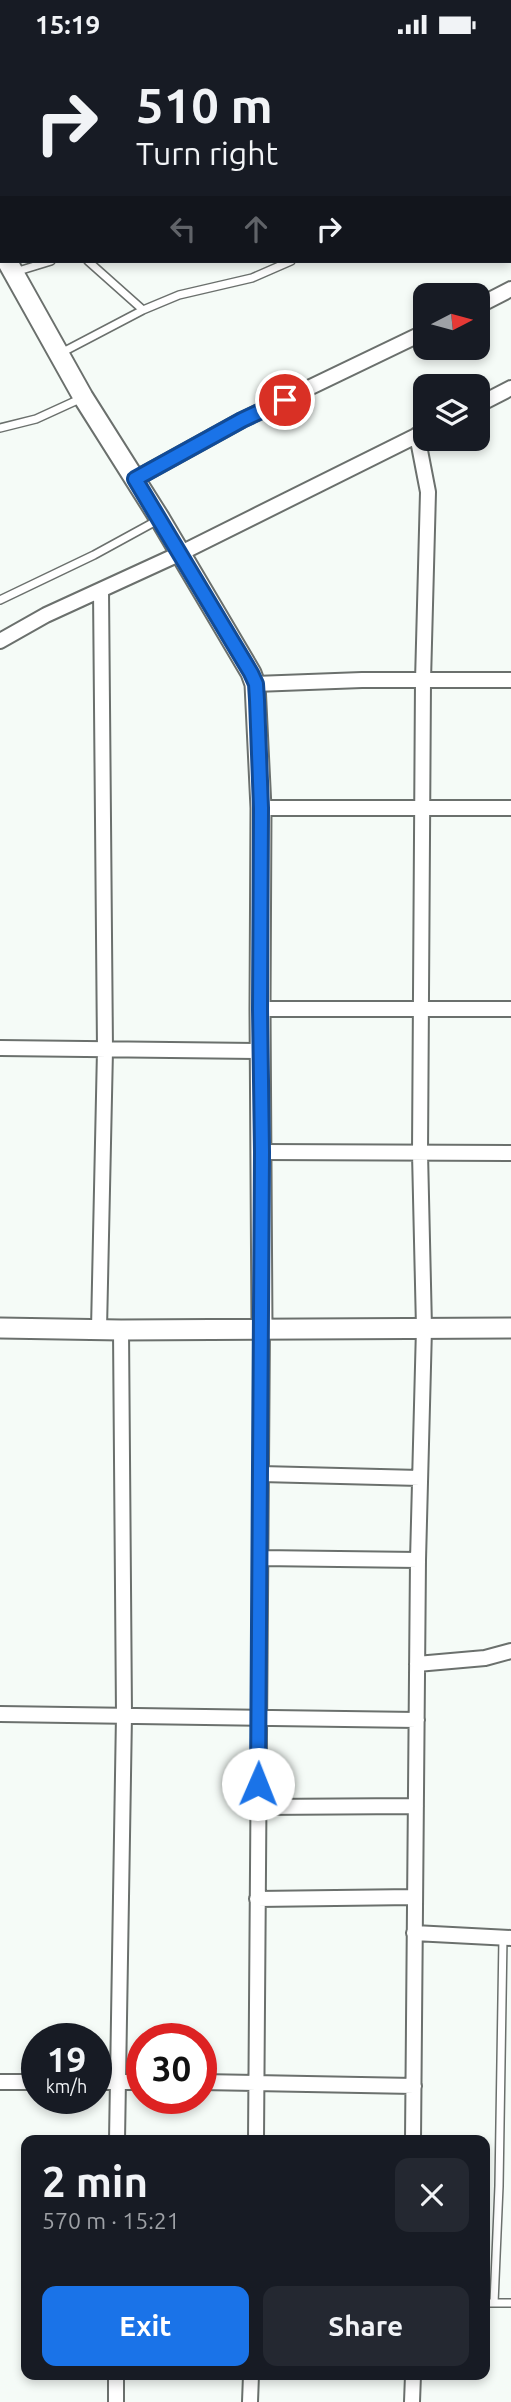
<!DOCTYPE html>
<meta charset="utf-8">
<style>
body{margin:0;font-family:Ubuntu,sans-serif;background:#242831;color:#f1f3f6;height:100vh;display:flex;flex-direction:column;font-size:26px;white-space:nowrap}
*{box-sizing:border-box;margin:0}
p{font-size:23px;color:#9ea1a6}
.icon{flex:none;width:38px;height:38px;fill:none;stroke:currentColor;stroke-width:2;stroke-linecap:round;stroke-linejoin:round}
.map{position:relative;flex:1;overflow:hidden}
.panel{position:absolute;left:21px;top:2086px;width:469px;height:245px;display:flex;flex-direction:column;background:#171b24;border-radius:14px;box-shadow:0 4px 10px #0003}
.panel>*{flex:none}
.banner{position:absolute;left:0px;top:0px;width:511px;height:214px;box-shadow:0 4px 10px #0003;background:#171b24;color:#f1f3f6;overflow:hidden}
.needle{width:46px;rotate:84deg}
.fabs{position:absolute;left:413px;top:234px;display:grid;gap:14px}
.fabs a{display:grid;place-items:center;width:77px;height:77px;border-radius:14px;background:#171b24;box-shadow:0 4px 10px #0003;font-size:35px}
.speed{position:absolute;left:21px;top:1974px;display:flex;gap:14px;font-size:35px;font-weight:700;text-align:center}
.speed>*{display:grid;place-content:center;width:91px;height:91px;border-radius:50%;background:#171b24;box-shadow:0 4px 10px #0003;line-height:1}
.speed small{font-size:18px;font-weight:400}
.speed .limit{border:10px solid #d22;background:#fff;color:#111}
.pin{position:absolute;display:grid;place-items:center;width:60px;height:60px;color:#fff;margin:-30px;border:4px solid #fff;border-radius:50%;box-shadow:0 2px 7px #0007}
.me{position:absolute;width:77px;margin:-38px;rotate:1deg;stroke-linejoin:round;filter:drop-shadow(0 0 5px #0008)}
.turn{display:flex;align-items:center;gap:24px;height:147px;padding:0 21px;font-size:32px}
.turn .icon{width:91px;height:91px;stroke-width:2.5}
.turn b{display:block;font-size:49px;line-height:60px}
.lanes{display:flex;align-items:center;height:66px;padding:0 21px;background:#0003;justify-content:center;gap:35px;direction:ltr}
.lanes .off{opacity:.35}
.round{display:grid;place-items:center;flex:none;width:74px;height:74px;border-radius:14px;background:#242831}
.summary{display:flex;align-items:center;justify-content:space-between;height:119px;padding:0 21px}
h1{font-size:42px;font-weight:700;line-height:52px}
.action{display:flex;gap:14px;margin-top:auto;padding:14px 21px}
.action a{flex:1;height:80px;border-radius:14px;background:#1a73e8;color:#fff;font-size:28px;font-weight:700;line-height:80px;text-align:center}
.action a+a{background:#242831;color:#f1f3f6}
.status{display:flex;justify-content:space-between;align-items:center;height:49px;padding:0 35px;background:#171b24;direction:ltr}
.status svg{height:19px;fill:currentColor}
.map>svg:first-child{display:block}
</style>
<div class="status"><b>15:19</b><svg viewBox="0 0 49 12"><path d="M0 12V9h3v3zM5 12V6h3v6zM10 12V3h3v9zM15 12V0h3v12zM26 1h20v11H26zM47 4h2v5h-2z"/></svg></div>
<div class="map">
<svg width="511" height="2353" viewBox="0 0 511 2353">
<rect width="100%" height="100%" fill="#f5fbf7"/>
<g fill="none" stroke-linecap="round" stroke-linejoin="round">
<g stroke="#6b706d" stroke-width="10">
<path id="lane" d="M 3,0 L 4,2
M 0,62 L 2,61
M 88,212 L 143,261
M 15,223 L 51,212
M 61,304 L 143,261 L 179,246 L 252,229 L 291,212
M 0,379 L 36,370 L 82,349
M 0,551 L 94,506 L 158,471
M 485,2254 L 511,2254
M 494,2254 L 499,2137 L 503,1888"/>
</g>
<g stroke="#6b706d" stroke-width="18">
<path id="street" d="M 478,257 L 511,240
M 478,356 L 511,339
M 135,430 L 242,371 L 425,283
M 0,592 L 46,566 L 179,505 L 422,384
M 255,635 L 362,631 L 511,631
M 261,759 L 511,759
M 260,960 L 511,960
M 0,999 L 261,1002
M 262,1103 L 511,1104
M 99,1280 L 105,1001 L 101,541
M 261,1425 L 420,1429
M 260,1509 L 418,1511
M 417,1615 L 485,1609 L 511,1602
M 0,1665 L 417,1671
M 258,1758 L 416,1757
M 257,1850 L 414,1848
M 414,1884 L 511,1889
M 0,2033 L 37,2033
M 96,2033 L 142,2033
M 201,2033 L 414,2037
M 117,2091 L 124,1666 L 121,1281
M 256,2091 L 262,1279
M 413,2091 L 418,1511 L 424,1279 L 420,1104 L 423,632 L 428,443 L 417,386
M 116,2326 L 116,2353
M 250,2353 L 251,2326
M 412,2353 L 413,2326"/>
</g>
<g stroke="#6b706d" stroke-width="23">
<path id="secondary" d="M 7,212 L 83,348 L 160,470 L 251,624 L 255,635 L 261,759 L 260,960 L 262,1279
M 0,1279 L 121,1281 L 511,1279"/>
</g>
<use href="#lane" stroke="#fff" stroke-width="7"/>
<use href="#street" stroke="#fff" stroke-width="14"/>
<use href="#secondary" stroke="#fff" stroke-width="19"/>
</g>
<g fill="none" stroke-linecap="round" stroke-linejoin="round">
<g stroke="#114b97" stroke-width="18">
<path id="route" d="M 258,1735 L 262,1103 L 260,960 L 261,759 L 257,651 L 256,635 L 251,624 L 135,430 L 242,371 L 285,351"/>
</g>
<use href="#route" stroke="#1a73e8" stroke-width="12"/>
</g>
</svg>
<div class="fabs">
<a><svg class="needle" viewBox="-14 -14 28 28"><path d="M0-13l5 13h-10z" fill="#e53935"/><path d="M0 13l5-13h-10z" fill="#9ea1a6"/></svg></a>
<a><svg class="icon" aria-label="layers" viewBox="0 0 24 24"><path d="M12 4l9 5-9 5-9-5zM3 14l9 5 9-5"/></svg></a>
</div>
<div class="speed"><div>19<small>km/h</small></div><div class="limit">30</div></div>
<div class="pin" style="left:285px;top:351px;background:#d93025"><svg class="icon" aria-label="arrive" viewBox="0 0 24 24"><path d="M6 21V4h12l-3 4 3 4H6"/></svg></div>
<svg class="me" style="left:258px;top:1735px" viewBox="-20 -20 40 40"><circle r="19" fill="#fff"/><path d="M0-13L10 11 0 6-10 11z" fill="#1a73e8"/></svg>
<div class="banner">
<div class="turn"><svg class="icon" aria-label="right" viewBox="0 0 24 24"><path d="M7 20v-9h11M14 6l5 5-5 5"/></svg><div><b>510 m</b>Turn right</div></div>
<div class="lanes"><svg class="icon off" aria-label="left" viewBox="0 0 24 24"><path d="M17 20v-9H6M10 6l-5 5 5 5"/></svg><svg class="icon off" aria-label="ahead" viewBox="0 0 24 24"><path d="M12 20V5M6 11l6-6 6 6"/></svg><svg class="icon" aria-label="right" viewBox="0 0 24 24"><path d="M7 20v-9h11M14 6l5 5-5 5"/></svg></div>
</div>
<section class="panel">
<div class="summary"><div><h1>2 min</h1><p>570 m · 15:21</p></div><a class="round"><svg class="icon" aria-label="close" viewBox="0 0 24 24"><path d="M6 6l12 12M18 6L6 18"/></svg></a></div>
<div class="action"><a>Exit</a><a>Share</a></div>
</section>
</div>
